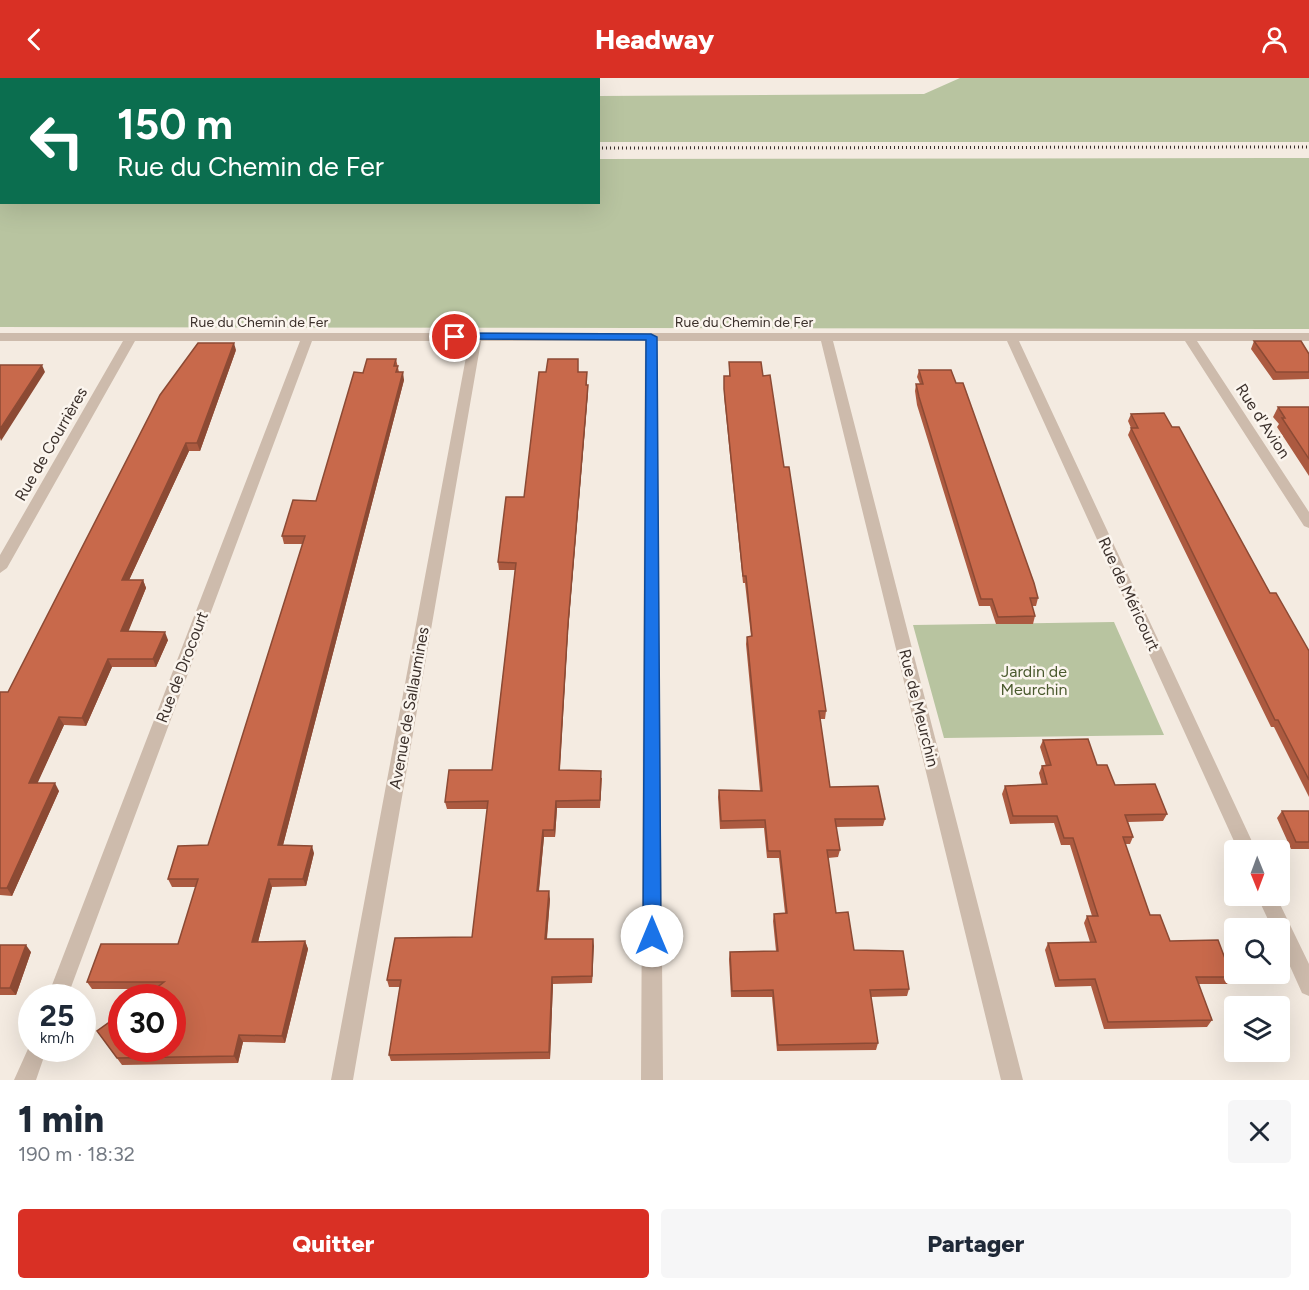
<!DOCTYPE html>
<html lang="fr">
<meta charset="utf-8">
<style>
body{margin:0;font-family:Figtree,sans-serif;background:#f6f6f7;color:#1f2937;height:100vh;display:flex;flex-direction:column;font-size:22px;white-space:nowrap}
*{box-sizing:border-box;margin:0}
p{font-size:20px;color:#747a83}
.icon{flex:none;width:33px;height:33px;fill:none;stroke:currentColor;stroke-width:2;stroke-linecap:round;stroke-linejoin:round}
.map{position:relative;height:1002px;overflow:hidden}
.sheet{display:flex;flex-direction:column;background:#fff;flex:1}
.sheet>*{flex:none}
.hud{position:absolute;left:0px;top:0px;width:600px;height:126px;box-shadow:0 6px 24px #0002;background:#0b6e4f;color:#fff;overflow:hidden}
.needle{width:39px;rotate:179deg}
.buttons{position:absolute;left:1224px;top:762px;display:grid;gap:12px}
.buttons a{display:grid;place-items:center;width:66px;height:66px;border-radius:6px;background:#fff;box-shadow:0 6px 24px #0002;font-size:30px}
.speed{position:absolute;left:18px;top:906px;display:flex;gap:12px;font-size:30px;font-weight:700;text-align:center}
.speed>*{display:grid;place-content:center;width:78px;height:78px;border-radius:50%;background:#fff;box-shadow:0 6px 24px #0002;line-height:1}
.speed small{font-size:15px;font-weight:400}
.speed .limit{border:9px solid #d22;background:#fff;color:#111}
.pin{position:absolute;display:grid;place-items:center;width:51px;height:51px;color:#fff;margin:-26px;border:3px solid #fff;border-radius:50%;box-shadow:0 2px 6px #0007}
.me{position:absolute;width:66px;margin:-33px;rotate:0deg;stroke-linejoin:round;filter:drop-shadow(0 0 4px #0008)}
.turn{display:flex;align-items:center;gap:21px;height:126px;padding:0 18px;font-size:27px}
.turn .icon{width:78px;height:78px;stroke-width:2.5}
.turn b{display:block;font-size:42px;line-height:51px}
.round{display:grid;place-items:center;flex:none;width:63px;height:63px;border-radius:6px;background:#f6f6f7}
.overview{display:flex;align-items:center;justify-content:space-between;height:102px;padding:0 18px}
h1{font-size:36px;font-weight:800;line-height:45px}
.primary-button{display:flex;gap:12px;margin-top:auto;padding:12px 18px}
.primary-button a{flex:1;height:69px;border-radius:6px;background:#d93025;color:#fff;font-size:24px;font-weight:800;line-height:69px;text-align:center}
.primary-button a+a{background:#f6f6f7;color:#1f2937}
header{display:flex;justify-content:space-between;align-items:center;height:78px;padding:0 18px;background:#d93025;color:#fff;font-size:27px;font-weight:800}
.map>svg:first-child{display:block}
</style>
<header><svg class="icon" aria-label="back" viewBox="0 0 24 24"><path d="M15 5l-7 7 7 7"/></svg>Headway<svg class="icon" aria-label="person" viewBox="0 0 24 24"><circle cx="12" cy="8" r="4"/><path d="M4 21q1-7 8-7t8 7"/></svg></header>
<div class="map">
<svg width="1309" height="1002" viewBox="0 0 1309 1002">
<rect width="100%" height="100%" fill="#f4ebe1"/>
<path fill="#b8c4a0" d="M 960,0 L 1309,0 L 1309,64 L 599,64 L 599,18 L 924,16 Z
M 1309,80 L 1309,251 L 0,249 L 0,81 L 2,124 L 598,124 L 599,81 Z
M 1114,544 L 1164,657 L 944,660 L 913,547 Z"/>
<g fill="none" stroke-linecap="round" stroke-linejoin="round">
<path fill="#cdbbac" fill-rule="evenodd" d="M 0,255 L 1309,255 L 1309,263 L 1197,263 L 1309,434 L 1309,450 L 1304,448 L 1185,263 L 1019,263 L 1256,772 L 1238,772 L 1007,263 L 833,263 L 1023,1002 L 1001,1002 L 821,263 L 657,263 L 663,1002 L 641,1002 L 645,263 L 481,263 L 353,1002 L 331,1002 L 469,263 L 312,263 L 67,920 L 47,920 L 300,263 L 135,263 L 7,490 L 0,495 L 0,477 L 123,263 L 0,263 Z
M 1257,818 L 1276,818 L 1309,886 L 1309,918 L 1302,915 L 1280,866 L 1280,850 L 1272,850 Z
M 32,962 L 32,970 L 47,970 L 36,1002 L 14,1002 Z"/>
<path stroke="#3b302b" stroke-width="3" stroke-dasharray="1 3" stroke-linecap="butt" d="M 598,70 L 1309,69"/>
</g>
<path fill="#ac5a40" d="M 0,0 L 147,0 L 146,1 L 135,2 L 2,2 L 2,4 L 0,4 Z
M 1254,263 L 1309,276 L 1309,301 L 1273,302 L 1251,271 Z
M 236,272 L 200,373 L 189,373 L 129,502 L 143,502 L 146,510 L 128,553 L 168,562 L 156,589 L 112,589 L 86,648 L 64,647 L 37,705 L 59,713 L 12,818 L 0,817 L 0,614 L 8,614 Z
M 396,281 L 399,294 L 404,302 L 283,767 L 314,775 L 306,808 L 272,809 L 258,864 L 305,863 L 308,871 L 285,965 L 243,964 L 238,985 L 122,987 L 97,953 L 155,911 L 92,911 L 87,904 L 178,866 L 196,809 L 172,809 L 168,801 L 208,767 L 303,466 L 284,466 L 282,458 L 316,423 L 363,295 Z
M 729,284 L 763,298 L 784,389 L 826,633 L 825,641 L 820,641 L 830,709 L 885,741 L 883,748 L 836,749 L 840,772 L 838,779 L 828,780 L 836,835 L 854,872 L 909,911 L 907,918 L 871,919 L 878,965 L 876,972 L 777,973 L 772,919 L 731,919 L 729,881 L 730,874 L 776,873 L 773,843 L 774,836 L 785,835 L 779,780 L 767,780 L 764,750 L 720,751 L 718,719 L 719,712 L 760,713 L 746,566 L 747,559 L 751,558 L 745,505 L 743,505 L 724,318 L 724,298 L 729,298 Z
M 919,292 L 1038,520 L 1036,528 L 1032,528 L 1035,538 L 1033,546 L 996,546 L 990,528 L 979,528 L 917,327 L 915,313 L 916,306 L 920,306 L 917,299 Z
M 546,294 L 587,294 L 587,307 L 588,307 L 588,314 L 568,553 L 560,692 L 602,700 L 600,730 L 557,730 L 555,759 L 544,759 L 539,813 L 550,821 L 547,861 L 593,861 L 592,905 L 553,906 L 550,981 L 391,983 L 389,977 L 400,909 L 389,909 L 387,902 L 472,859 L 488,731 L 447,731 L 445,724 L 492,692 L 515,492 L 499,492 L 498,484 L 524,419 Z
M 1278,329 L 1309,329 L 1309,398 L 1277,349 L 1279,346 L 1273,339 Z
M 1131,336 L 1172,349 L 1270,515 L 1309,573 L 1309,719 L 1274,649 L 1271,649 L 1128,357 L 1131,350 L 1128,343 Z
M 1043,662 L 1097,687 L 1115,707 L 1167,736 L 1163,743 L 1128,744 L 1133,759 L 1130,766 L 1125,766 L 1150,837 L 1170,863 L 1232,899 L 1227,906 L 1198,906 L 1212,942 L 1207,949 L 1104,951 L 1091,908 L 1055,909 L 1045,872 L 1048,865 L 1090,864 L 1084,845 L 1087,838 L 1092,838 L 1070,767 L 1061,767 L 1054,745 L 1010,746 L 1002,716 L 1005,708 L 1042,707 L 1039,695 L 1042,688 L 1046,688 L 1040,669 Z
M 1282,733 L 1309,733 L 1309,771 L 1291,771 L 1277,740 Z
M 0,867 L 31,874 L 16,917 L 0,917 Z"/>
<path fill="#8c4a34" d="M 234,265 L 236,272 L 200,373 L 197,365 Z
M 42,287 L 45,294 L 1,363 L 0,360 L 0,351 Z
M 403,294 L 404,302 L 281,775 L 278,767 Z
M 588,307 L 588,314 L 568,553 L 559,699 L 559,692 L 568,546 Z
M 186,365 L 189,373 L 125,511 L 122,502 Z
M 143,502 L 146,510 L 125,562 L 121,553 Z
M 165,554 L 168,562 L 156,589 L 153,581 Z
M 108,581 L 112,589 L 86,648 L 82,640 Z
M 59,639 L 64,647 L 34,713 L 29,705 Z
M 55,705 L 59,713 L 12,818 L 7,810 Z
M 556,723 L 557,730 L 555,759 L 554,752 Z
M 543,752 L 544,759 L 538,820 L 537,813 Z
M 312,768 L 314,775 L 306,808 L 303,801 Z
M 269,801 L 272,809 L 256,872 L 252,864 Z
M 549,813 L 550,821 L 546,868 L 545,861 Z
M 593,861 L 594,868 L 592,905 L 592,898 Z
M 305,863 L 308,871 L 285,965 L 282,958 Z
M 26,867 L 31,874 L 16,917 L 10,910 Z
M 552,899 L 553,906 L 550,981 L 549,974 Z
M 239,957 L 243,964 L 238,985 L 234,978 Z"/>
<path fill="#c8694b" stroke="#8c4a34" stroke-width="1.5" d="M 1254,263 L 1301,263 L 1309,276 L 1309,294 L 1276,294 Z
M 198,265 L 234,265 L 197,365 L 186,365 L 122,502 L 143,502 L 121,553 L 165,554 L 153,581 L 108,581 L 82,640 L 59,639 L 29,705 L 55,705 L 7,810 L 0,810 L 0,614 L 8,614 L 160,317 Z
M 367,281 L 396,281 L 394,288 L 398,288 L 396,294 L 403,294 L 278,767 L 312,768 L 303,801 L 269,801 L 252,864 L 305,863 L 282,958 L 239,957 L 234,978 L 117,980 L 97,953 L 122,935 L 122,970 L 172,970 L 172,920 L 143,920 L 164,904 L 87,904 L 101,866 L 178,866 L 198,801 L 168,801 L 178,768 L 208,767 L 305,458 L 282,458 L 293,422 L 316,423 L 354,294 L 363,295 Z
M 548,281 L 578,281 L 578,294 L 587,294 L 586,307 L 588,307 L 568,546 L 559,692 L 601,693 L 600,722 L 556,723 L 554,752 L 543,752 L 537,813 L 549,813 L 545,861 L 593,861 L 592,898 L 552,899 L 549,974 L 389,977 L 401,902 L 387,902 L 395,860 L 472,859 L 488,723 L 445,724 L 449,692 L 492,692 L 516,485 L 498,484 L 506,419 L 524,419 L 539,294 L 546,294 Z
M 729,284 L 761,284 L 763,298 L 770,297 L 784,389 L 789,389 L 826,633 L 819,633 L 830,709 L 878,708 L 885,741 L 835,741 L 840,772 L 827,772 L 836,835 L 848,834 L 854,872 L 903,873 L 909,911 L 870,912 L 878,965 L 778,967 L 773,912 L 732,913 L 730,874 L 778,873 L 774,836 L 787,835 L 780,773 L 768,773 L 765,742 L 721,743 L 719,712 L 762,713 L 747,559 L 752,558 L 746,498 L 743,498 L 724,311 L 724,298 L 730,298 Z
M 0,287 L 42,287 L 0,351 Z
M 919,292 L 951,292 L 956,305 L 963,305 L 1034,505 L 1038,520 L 1030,520 L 1035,538 L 998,539 L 992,521 L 981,521 L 919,319 L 916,306 L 923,306 Z
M 1278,329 L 1309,329 L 1309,381 L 1282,340 L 1285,340 Z
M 1164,335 L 1172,349 L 1179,349 L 1270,515 L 1276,515 L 1309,573 L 1309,702 L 1278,642 L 1275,642 L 1131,350 L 1138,350 L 1131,336 Z
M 1088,661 L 1097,687 L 1107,687 L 1115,707 L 1155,706 L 1167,736 L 1125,737 L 1133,759 L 1123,759 L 1150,837 L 1160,837 L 1170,863 L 1218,862 L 1232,899 L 1196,899 L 1212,942 L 1108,944 L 1095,901 L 1059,902 L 1048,865 L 1096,864 L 1087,838 L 1098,838 L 1073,760 L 1064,760 L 1057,738 L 1013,738 L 1005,708 L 1047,706 L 1042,688 L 1051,687 L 1043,662 Z
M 1282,733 L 1309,733 L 1309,764 L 1296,764 Z
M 0,867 L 26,867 L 10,910 L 0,910 Z"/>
<path fill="#1a73e8" stroke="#114b97" stroke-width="1.5" d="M 455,255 L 651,256 L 657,259 L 661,858 L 658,864 L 652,866 L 646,864 L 643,858 L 646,262 L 451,261 L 449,259 Z"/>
<g text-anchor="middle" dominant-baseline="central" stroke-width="5" stroke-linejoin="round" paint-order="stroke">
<g font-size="14" fill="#3b302b" stroke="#fbf5ee">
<text x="259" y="244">Rue du Chemin de Fer</text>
<text x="744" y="244">Rue du Chemin de Fer</text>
</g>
<g font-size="16" fill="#3b302b" stroke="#fbf5ee">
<text transform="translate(1263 343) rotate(57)">Rue d'Avion</text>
<text transform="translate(51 366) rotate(-60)">Rue de Courrières</text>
<text transform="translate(1129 516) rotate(65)">Rue de Méricourt</text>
<text transform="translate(182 589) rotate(-69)">Rue de Drocourt</text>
<text transform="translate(409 630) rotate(-80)">Avenue de Sallaumines</text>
<text transform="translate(919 630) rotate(76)">Rue de Meurchin</text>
</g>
<g font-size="16" fill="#4a5a2e" stroke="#fbf5ee">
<text x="1034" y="593">Jardin de<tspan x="1034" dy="18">Meurchin</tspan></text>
</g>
</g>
</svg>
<div class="buttons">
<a><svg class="needle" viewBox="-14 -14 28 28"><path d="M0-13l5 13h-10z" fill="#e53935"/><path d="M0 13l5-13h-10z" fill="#747a83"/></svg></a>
<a><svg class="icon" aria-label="search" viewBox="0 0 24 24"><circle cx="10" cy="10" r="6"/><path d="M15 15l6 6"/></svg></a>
<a><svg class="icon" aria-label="layers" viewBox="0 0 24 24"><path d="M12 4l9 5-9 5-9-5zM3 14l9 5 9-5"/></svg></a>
</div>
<div class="speed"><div>25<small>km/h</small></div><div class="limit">30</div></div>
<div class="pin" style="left:455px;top:259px;background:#d93025"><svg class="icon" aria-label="arrive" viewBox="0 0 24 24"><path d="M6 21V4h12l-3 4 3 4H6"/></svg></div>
<svg class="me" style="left:652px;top:858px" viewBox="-20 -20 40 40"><circle r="19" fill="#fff"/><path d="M0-13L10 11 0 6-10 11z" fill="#1a73e8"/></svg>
<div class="hud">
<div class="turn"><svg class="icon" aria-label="left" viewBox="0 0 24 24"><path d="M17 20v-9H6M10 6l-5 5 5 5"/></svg><div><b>150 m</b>Rue du Chemin de Fer</div></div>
</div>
</div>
<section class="sheet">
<div class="overview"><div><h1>1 min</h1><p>190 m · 18:32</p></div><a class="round"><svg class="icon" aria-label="close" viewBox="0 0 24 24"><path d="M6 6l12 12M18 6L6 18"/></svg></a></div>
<div class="primary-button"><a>Quitter</a><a>Partager</a></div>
</section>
